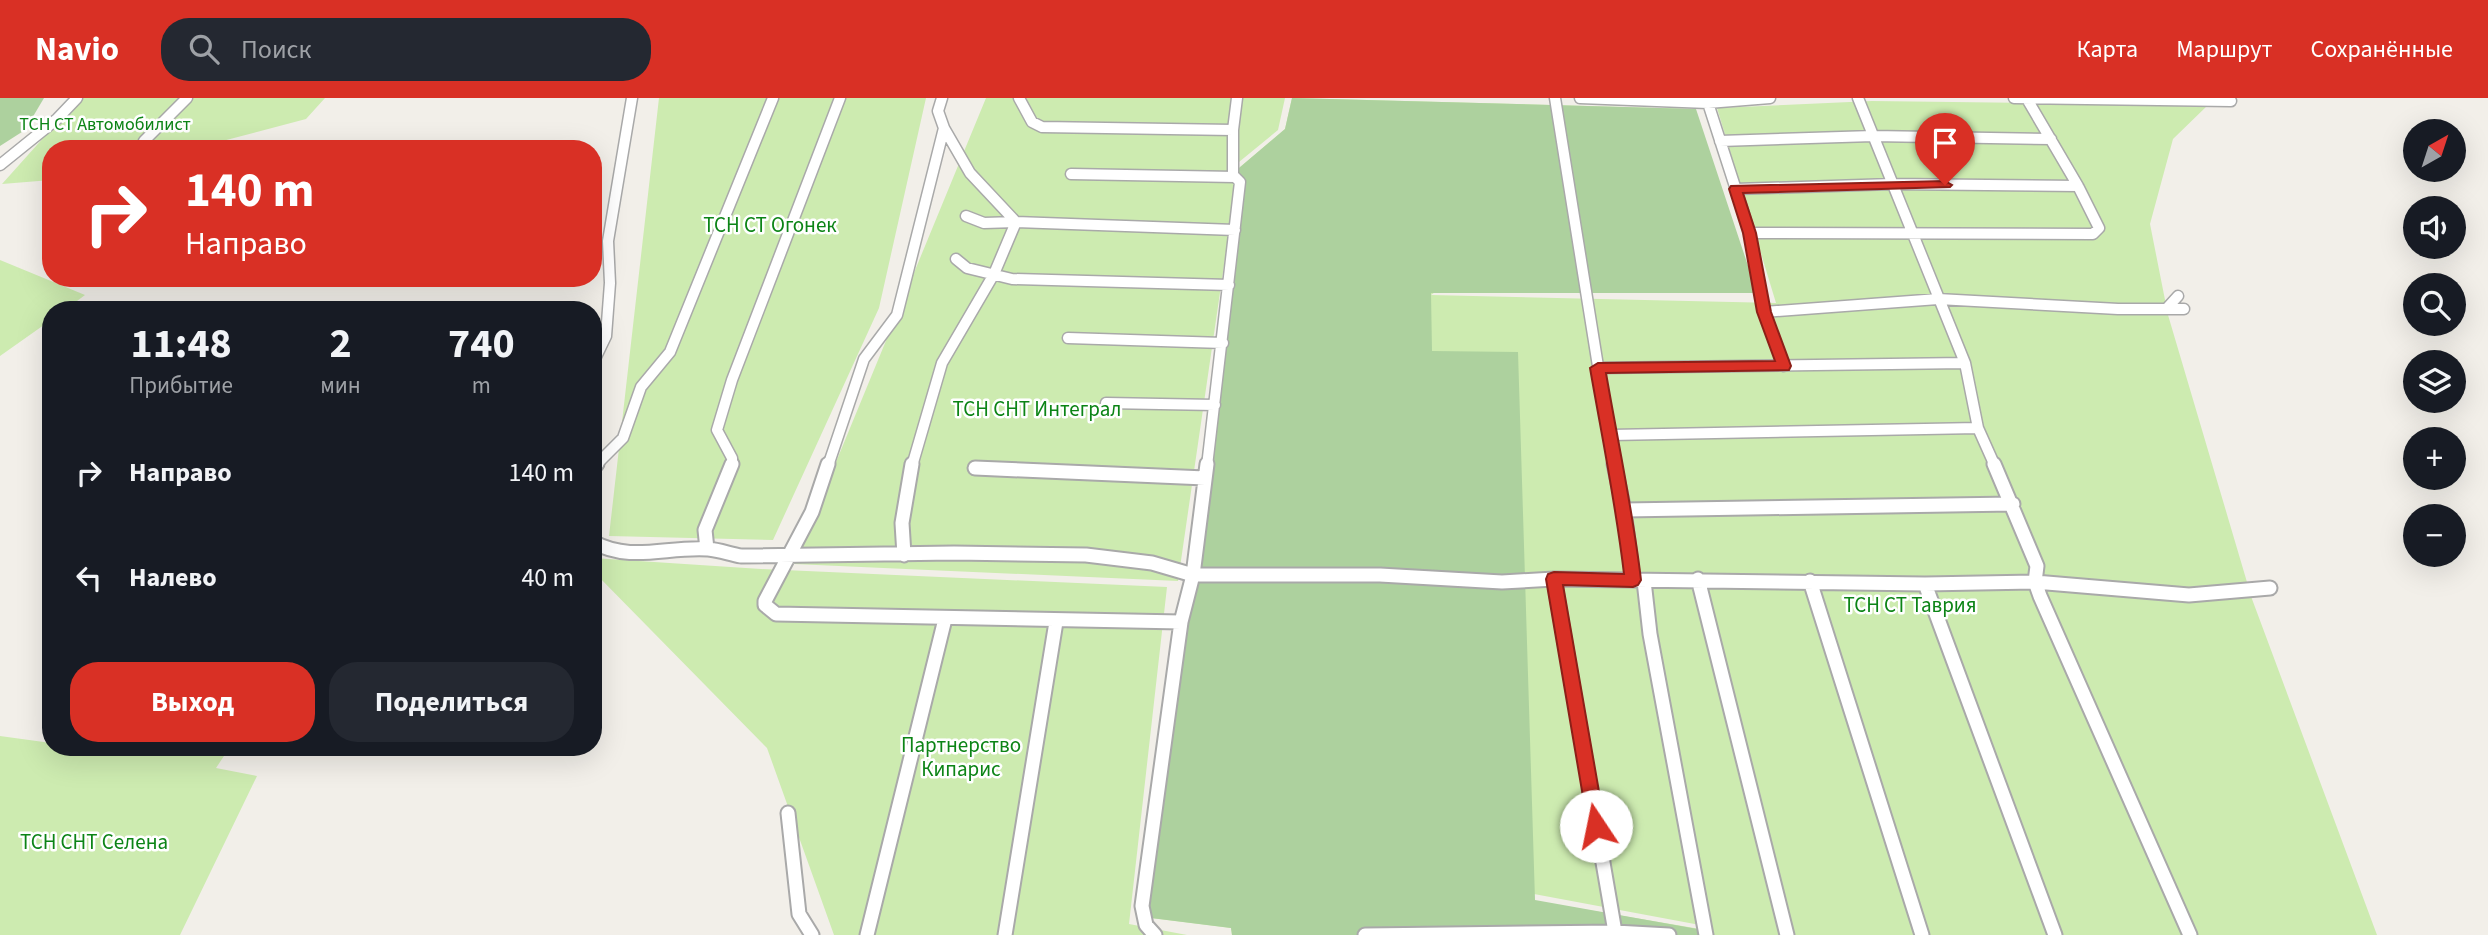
<!DOCTYPE html>
<html lang="ru">
<meta charset="utf-8">
<style>
body{margin:0;font-family:"Source Sans 3",sans-serif;background:#242831;color:#f1f3f6;height:100vh;display:flex;flex-direction:column;font-size:26px;white-space:nowrap}
*{box-sizing:border-box;margin:0}
p{font-size:23px;color:#9ea1a6}
.icon{flex:none;width:38px;height:38px;fill:none;stroke:currentColor;stroke-width:2;stroke-linecap:round;stroke-linejoin:round}
.map{position:relative;flex:1;overflow:hidden}
.panel{position:absolute;left:42px;top:203px;width:560px;height:455px;display:flex;flex-direction:column;background:#171b24;border-radius:28px;box-shadow:0 7px 28px #0002}
.panel>*{flex:none}
.guide{position:absolute;left:42px;top:42px;width:560px;height:147px;border-radius:28px;box-shadow:0 7px 28px #0002;background:#d93025;color:#fff;overflow:hidden}
.needle{width:46px;rotate:39deg}
.fabs{position:absolute;left:2403px;top:21px;display:grid;gap:14px}
.fabs a{display:grid;place-items:center;width:63px;height:63px;border-radius:50%;background:#171b24;box-shadow:0 7px 28px #0002;font-size:35px}
.pin{position:absolute;display:grid;place-items:center;width:60px;height:60px;color:#fff;margin:-72px -30px;border-radius:50% 50% 50% 0;rotate:-45deg;box-shadow:0 0 7px #0007}
.pin .icon{rotate:45deg}
.me{position:absolute;width:77px;margin:-38px;rotate:349deg;stroke-linejoin:round;filter:drop-shadow(0 0 5px #0008)}
.turn{display:flex;align-items:center;gap:24px;height:147px;padding:0 28px;font-size:32px}
.turn .icon{width:91px;height:91px;stroke-width:2.5}
.turn b{display:block;font-size:49px;line-height:60px}
.eta{display:flex;justify-content:space-evenly;align-items:center;height:119px;text-align:center}
.eta b{font-size:42px;font-weight:700;line-height:49px}
.cta{display:flex;gap:14px;margin-top:auto;padding:14px 28px}
.cta a{flex:1;height:80px;border-radius:28px;background:#d93025;color:#fff;font-size:28px;font-weight:700;line-height:80px;text-align:center}
.cta a+a{background:#242831;color:#f1f3f6}
ul{padding:0;list-style:none}
li{display:flex;align-items:center;gap:21px;height:105px;padding:0 28px}
li div{flex:1}
li b{display:block;font-size:26px}
li em{font-style:normal}
header{display:flex;align-items:center;gap:42px;box-sizing:border-box;height:98px;padding:0 35px;background:#d93025;color:#fff}
header strong{font-size:33px}
nav{display:flex;gap:38px;margin-inline-start:auto;font-size:24px}
.search{width:490px;height:63px;background:#242831;display:flex;align-items:center;gap:18px;box-sizing:border-box;padding:0 24px;border-radius:28px;color:#9ea1a6;font-size:26px}
.map>svg:first-child{display:block}
</style>
<header>
<strong>Navio</strong>
<div class="search"><svg class="icon" aria-label="search" viewBox="0 0 24 24"><circle cx="10" cy="10" r="6"/><path d="M15 15l6 6"/></svg>Поиск</div>
<nav><a>Карта</a><a>Маршрут</a><a>Сохранённые</a></nav>
</header>
<div class="map">
<svg width="2488" height="837" viewBox="0 0 2488 837">
<rect width="100%" height="100%" fill="#f2efe9"/>
<path fill="#cdebb0" fill-rule="evenodd" d="M 79,0 L 325,0 L 306,21 L 192,51 L 51,51 L 51,82 L 2,86 Z
M 659,0 L 926,0 L 879,210 L 773,442 L 609,438 Z
M 986,0 L 1285,0 L 1278,32 L 1239,64 L 1178,483 L 794,466 Z
M 1292,0 L 1696,11 L 1431,197 L 1776,205 L 1717,10 L 1872,3 L 2208,7 L 2173,41 L 2150,126 L 2168,217 L 2252,501 L 2377,837 L 1232,837 L 1231,830 L 1143,819 L 1239,70 L 1285,31 ZM 1534,796 L 1700,827 L 1700,831 L 1535,803 Z
M 0,162 L 85,197 L 65,212 L 51,212 L 51,222 L 0,258 Z
M 593,460 L 761,471 L 1167,489 L 1129,826 L 1187,837 L 834,837 L 767,650 L 593,473 Z
M 0,638 L 51,645 L 51,649 L 112,652 L 115,649 L 230,649 L 216,670 L 257,678 L 180,837 L 0,837 Z"/>
<path fill="#add19e" d="M 0,0 L 44,0 L 25,32 L 0,48 Z
M 1292,0 L 1696,11 L 1757,195 L 1431,195 L 1432,253 L 1518,254 L 1535,802 L 1703,832 L 1704,837 L 1232,837 L 1231,830 L 1143,819 L 1239,70 L 1285,31 Z"/>
<g fill="none" stroke-linecap="round" stroke-linejoin="round">
<g stroke="#a9a9a9" stroke-width="13">
<path id="minor-far1" d="M 1019,0 L 1032,24 L 1042,29 L 1233,32
M 1555,0 L 1614,368
M 1580,0 L 1708,5 L 1770,0
M 1858,0 L 1965,265 L 1978,330 L 1995,368
M 2014,0 L 2231,3
M 1708,5 L 1750,135 L 1764,214 L 1784,268
M 144,43 L 187,0
M 1720,43 L 1873,38 L 2051,41
M 0,67 L 57,21 L 77,0
M 1071,76 L 1235,79
M 1736,91 L 1892,86 L 2078,88
M 966,118 L 984,125 L 1016,124 L 1235,132
M 1750,135 L 2093,136 L 2099,130 L 2078,88 L 2027,1
M 956,161 L 967,170 L 1012,181 L 1229,187
M 2168,209 L 2178,198
M 1764,214 L 1938,201 L 2118,211 L 2184,211
M 1068,240 L 1223,245
M 593,265 L 606,238 L 610,185 L 608,143 L 632,0
M 1598,270 L 1965,265
M 1106,305 L 1215,307
M 1611,337 L 1978,330
M 595,368 L 623,340 L 641,289 L 670,254 L 773,0
M 732,368 L 732,360 L 717,332 L 732,282 L 840,0
M 828,368 L 864,261 L 897,217 L 944,30 L 938,13 L 942,0
M 912,368 L 942,265 L 994,176 L 1016,124 L 970,75 L 944,30
M 1207,368 L 1240,84 L 1233,77 L 1233,32 L 1237,0"/>
</g>
<g stroke="#a9a9a9" stroke-width="17">
<path id="minor" d="M 828,366 L 812,414 L 765,503 L 765,507 L 776,516 L 1181,524
M 1614,366 L 1624,412 L 1633,482
M 1994,366 L 2037,468 L 2035,484 L 2040,498 L 2190,837
M 593,370 L 597,366
M 975,370 L 1205,380
M 1624,412 L 2013,406
M 593,444 C 631,465 667,448 708,451 C 719,452 730,456 741,458 L 954,455 L 1086,457 L 1152,465 L 1193,477 L 1380,477 L 1502,484 L 1554,481 L 1925,486 L 2035,484 L 2189,497 L 2270,490
M 707,451 L 705,432 L 732,366
M 904,457 L 902,425 L 912,366
M 1554,481 L 1615,834
M 1698,481 L 1787,837
M 1644,483 L 1650,536 L 1706,837
M 1810,483 L 1922,837
M 1925,486 L 2055,837
M 788,715 L 799,816 L 812,837
M 867,837 L 945,521
M 1005,837 L 1056,524
M 1155,837 L 1146,827 L 1142,808 L 1181,524 L 1193,477 L 1207,366
M 1365,837 L 1615,834 L 1669,837"/>
</g>
<use href="#minor-far1" stroke="#fff" stroke-width="10"/>
<use href="#minor" stroke="#fff" stroke-width="13"/>
</g>
<path fill="#d93025" stroke="#8d1f18" stroke-width="2" d="M 1945,83 L 1952,87 L 1950,89 L 1743,95 L 1756,135 L 1771,214 L 1791,268 L 1789,272 L 1606,275 C 1618,345 1633,413 1641,482 L 1638,487 L 1633,489 L 1563,487 L 1605,728 L 1602,734 L 1596,736 L 1589,734 L 1546,481 L 1548,476 L 1554,474 L 1624,476 C 1616,407 1602,339 1590,270 L 1598,265 L 1775,263 L 1757,214 L 1743,135 L 1729,91 L 1731,88 Z"/>
<g text-anchor="middle" dominant-baseline="central" stroke-width="5" stroke-linejoin="round" paint-order="stroke">
<g font-size="18" fill="#0c8416" stroke="#fff">
<text x="105" y="26">ТСН СТ Автомобилист</text>
</g>
<g font-size="21" fill="#0c8416" stroke="#fff">
<text x="770" y="127">ТСН СТ Огонек</text>
<text x="1037" y="311">ТСН СНТ Интеграл</text>
<text x="1910" y="507">ТСН СТ Таврия</text>
<text x="961" y="647">Партнерство<tspan x="961" dy="24">Кипарис</tspan></text>
<text x="94" y="744">ТСН СНТ Селена</text>
</g>
</g>
</svg>
<div class="fabs">
<a><svg class="needle" viewBox="-14 -14 28 28"><path d="M0-13l5 13h-10z" fill="#e53935"/><path d="M0 13l5-13h-10z" fill="#9ea1a6"/></svg></a>
<a><svg class="icon" aria-label="sound" viewBox="0 0 24 24"><path d="M4 9h4l5-4v14l-5-4H4zM17 9q2 3 0 6"/></svg></a>
<a><svg class="icon" aria-label="search" viewBox="0 0 24 24"><circle cx="10" cy="10" r="6"/><path d="M15 15l6 6"/></svg></a>
<a><svg class="icon" aria-label="layers" viewBox="0 0 24 24"><path d="M12 4l9 5-9 5-9-5zM3 14l9 5 9-5"/></svg></a>
<a>+</a>
<a>−</a>
</div>
<div class="pin" style="left:1945px;top:87px;background:#d93025"><svg class="icon" aria-label="arrive" viewBox="0 0 24 24"><path d="M6 21V4h12l-3 4 3 4H6"/></svg></div>
<svg class="me" style="left:1596px;top:728px" viewBox="-20 -20 40 40"><circle r="19" fill="#fff"/><path d="M0-13L10 11 0 6-10 11z" fill="#d93025"/></svg>
<div class="guide">
<div class="turn"><svg class="icon" aria-label="right" viewBox="0 0 24 24"><path d="M7 20v-9h11M14 6l5 5-5 5"/></svg><div><b>140 m</b>Направо</div></div>
</div>
<section class="panel">
<div class="eta">
<div><b>11:48</b><p>Прибытие</p></div>
<div><b>2</b><p>мин</p></div>
<div><b>740</b><p>m</p></div>
</div>
<ul>
<li><svg class="icon" aria-label="right" viewBox="0 0 24 24"><path d="M7 20v-9h11M14 6l5 5-5 5"/></svg><div><b>Направо</b></div><em>140 m</em></li>
<li><svg class="icon" aria-label="left" viewBox="0 0 24 24"><path d="M17 20v-9H6M10 6l-5 5 5 5"/></svg><div><b>Налево</b></div><em>40 m</em></li>
</ul>
<div class="cta"><a>Выход</a><a>Поделиться</a></div>
</section>
</div>
